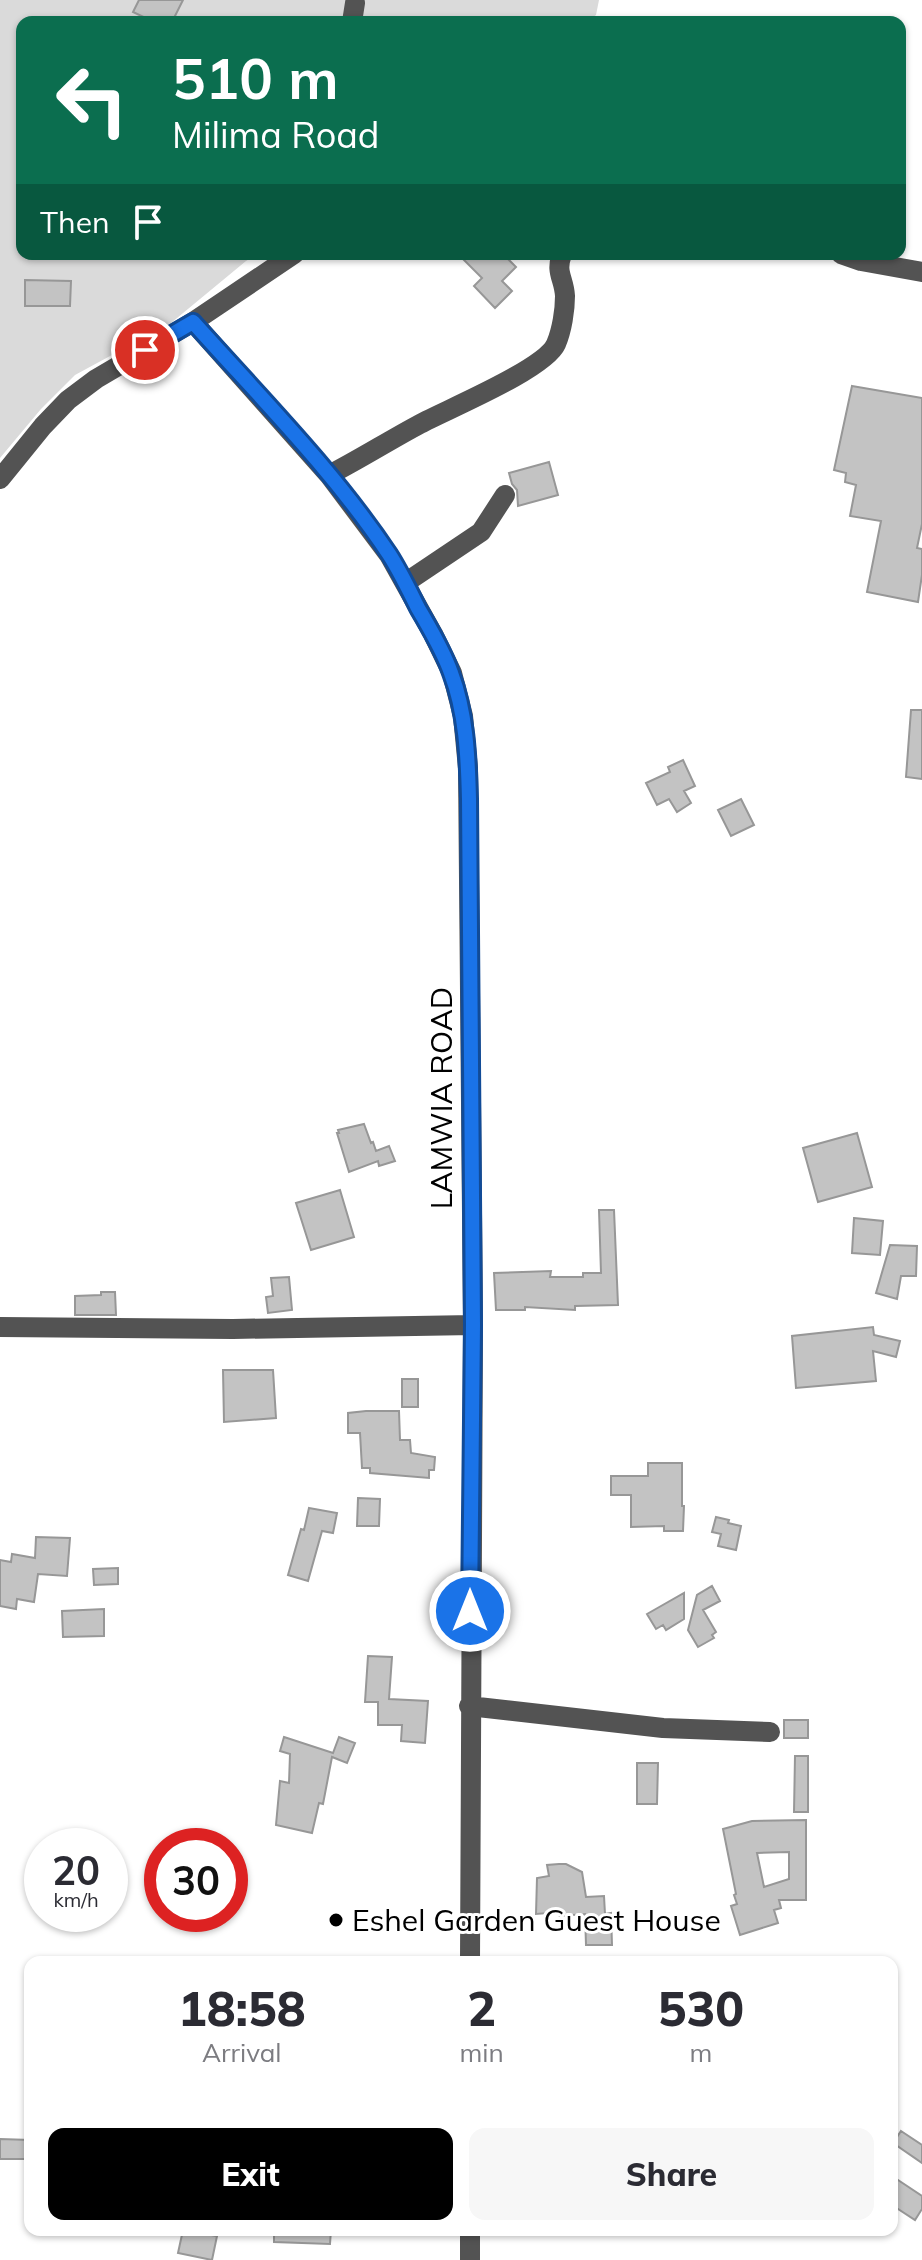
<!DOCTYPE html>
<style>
body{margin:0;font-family:Mulish,sans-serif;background:#f7f7f7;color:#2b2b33;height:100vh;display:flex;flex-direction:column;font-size:30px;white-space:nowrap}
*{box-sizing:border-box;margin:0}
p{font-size:26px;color:#7c7c81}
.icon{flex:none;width:44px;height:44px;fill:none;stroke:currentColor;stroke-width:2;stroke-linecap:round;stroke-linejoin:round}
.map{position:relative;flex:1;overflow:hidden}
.panel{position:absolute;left:24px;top:1956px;width:874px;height:280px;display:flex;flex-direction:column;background:#fff;border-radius:16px;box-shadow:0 2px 6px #0004}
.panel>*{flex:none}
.hud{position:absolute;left:16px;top:16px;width:890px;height:244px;border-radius:16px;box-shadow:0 2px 6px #0004;background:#0b6e4f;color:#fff;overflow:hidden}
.speed{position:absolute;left:24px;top:1828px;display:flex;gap:16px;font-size:40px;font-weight:700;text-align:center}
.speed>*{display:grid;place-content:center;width:104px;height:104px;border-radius:50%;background:#fff;box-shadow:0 2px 6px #0004;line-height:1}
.speed small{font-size:20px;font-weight:400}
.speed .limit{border:12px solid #d22;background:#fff;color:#111}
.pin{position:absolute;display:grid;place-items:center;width:68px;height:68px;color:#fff;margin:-34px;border:4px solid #fff;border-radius:50%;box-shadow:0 2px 8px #0007}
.me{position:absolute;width:88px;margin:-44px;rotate:0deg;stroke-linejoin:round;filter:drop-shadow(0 0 6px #0008)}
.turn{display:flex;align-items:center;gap:28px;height:168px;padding:0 24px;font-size:36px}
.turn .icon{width:104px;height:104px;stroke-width:2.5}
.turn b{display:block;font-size:56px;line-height:68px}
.then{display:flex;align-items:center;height:76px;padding:0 24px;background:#0003;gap:16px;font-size:30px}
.eta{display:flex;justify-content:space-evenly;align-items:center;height:136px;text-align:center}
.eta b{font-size:48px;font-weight:800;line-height:56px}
.primary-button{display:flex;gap:16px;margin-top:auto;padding:16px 24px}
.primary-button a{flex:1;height:92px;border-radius:16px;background:#000;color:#fff;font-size:32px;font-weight:800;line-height:92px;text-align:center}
.primary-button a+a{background:#f7f7f7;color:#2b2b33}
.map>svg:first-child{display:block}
</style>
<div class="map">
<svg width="922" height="2260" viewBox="0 0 922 2260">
<rect width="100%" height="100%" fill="#fff"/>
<path fill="#dadada" d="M 0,0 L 599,0 L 596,15 L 586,22 L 22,22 L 22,254 L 258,254 L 246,261 L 171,323 L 75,375 L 41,409 L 0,458 Z"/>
<path fill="#c3c3c3" stroke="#979797" stroke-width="2" fill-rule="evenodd" d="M 139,0 L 183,0 L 172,22 L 154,22 L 133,12 Z
M 458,254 L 503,254 L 516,267 L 502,281 L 512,291 L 495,308 L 474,286 L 482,278 Z
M 25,280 L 71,281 L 70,306 L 25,306 Z
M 852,386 L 922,398 L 922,524 L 917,548 L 922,549 L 922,575 L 918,602 L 867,592 L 881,521 L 850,516 L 856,485 L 845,482 L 846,473 L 834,470 Z
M 549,462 L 558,495 L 518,506 L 517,490 L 512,484 L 509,473 Z
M 911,710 L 922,710 L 922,779 L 906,777 Z
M 683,760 L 695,786 L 684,791 L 691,803 L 677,812 L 669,799 L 657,805 L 646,783 L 670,772 L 668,767 Z
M 741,799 L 754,825 L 731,836 L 718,810 Z
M 364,1124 L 371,1143 L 373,1142 L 376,1151 L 389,1146 L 395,1161 L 379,1166 L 378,1161 L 349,1172 L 337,1133 L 339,1133 L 338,1130 Z
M 857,1133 L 872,1187 L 818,1202 L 803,1148 Z
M 340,1190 L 354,1237 L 311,1250 L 296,1203 Z
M 599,1210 L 614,1210 L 618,1305 L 575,1306 L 575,1310 L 525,1307 L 525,1310 L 496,1310 L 494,1273 L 551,1271 L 550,1277 L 583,1277 L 583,1273 L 601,1273 Z
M 854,1218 L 883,1221 L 880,1255 L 852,1253 Z
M 890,1245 L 917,1246 L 916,1276 L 901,1276 L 897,1299 L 876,1293 Z
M 289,1277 L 292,1310 L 268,1313 L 266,1297 L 273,1296 L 271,1278 Z
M 101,1292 L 115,1292 L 116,1315 L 75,1315 L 75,1296 L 101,1295 Z
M 873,1327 L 874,1335 L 900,1341 L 896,1357 L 873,1351 L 876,1381 L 796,1388 L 792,1336 Z
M 223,1370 L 273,1370 L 276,1418 L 224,1422 Z
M 402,1379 L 418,1379 L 418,1407 L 402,1407 Z
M 366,1411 L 399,1411 L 400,1440 L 410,1440 L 411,1453 L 435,1457 L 434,1470 L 429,1470 L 429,1478 L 370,1473 L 370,1468 L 362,1468 L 360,1433 L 348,1433 L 348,1413 Z
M 648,1463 L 682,1463 L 682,1506 L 684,1506 L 683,1531 L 664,1531 L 664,1526 L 631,1527 L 631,1495 L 611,1495 L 611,1476 L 648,1476 Z
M 358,1498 L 380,1499 L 379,1526 L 357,1526 Z
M 309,1508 L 337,1513 L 333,1533 L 322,1531 L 308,1581 L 288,1575 L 301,1529 L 304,1530 Z
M 716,1517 L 729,1520 L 728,1523 L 741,1526 L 736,1550 L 718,1546 L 721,1534 L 712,1532 Z
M 36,1537 L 70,1538 L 67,1576 L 38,1574 L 34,1602 L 17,1599 L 16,1609 L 0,1606 L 0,1560 L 11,1562 L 12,1554 L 35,1558 Z
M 118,1568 L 118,1584 L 94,1585 L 93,1569 Z
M 712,1586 L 720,1601 L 703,1610 L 716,1632 L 712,1635 L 714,1638 L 698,1647 L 688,1630 L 697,1595 Z
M 684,1593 L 684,1619 L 666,1630 L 663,1625 L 656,1629 L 647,1614 Z
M 104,1609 L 104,1636 L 63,1637 L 62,1611 Z
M 368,1656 L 392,1657 L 389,1699 L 428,1701 L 425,1743 L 401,1741 L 402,1725 L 378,1725 L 378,1702 L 365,1702 Z
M 784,1720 L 808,1720 L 808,1738 L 784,1738 Z
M 284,1737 L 333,1753 L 339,1737 L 355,1743 L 347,1763 L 332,1757 L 323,1804 L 319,1803 L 312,1833 L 276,1825 L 280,1781 L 289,1783 L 290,1754 L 280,1751 Z
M 795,1756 L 808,1756 L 808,1812 L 794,1812 Z
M 637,1763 L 658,1763 L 657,1804 L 637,1804 Z
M 806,1820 L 806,1900 L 779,1900 L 781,1908 L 774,1910 L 778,1923 L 740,1935 L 731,1906 L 737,1904 L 734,1895 L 736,1894 L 723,1829 L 752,1821 ZM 789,1852 L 789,1879 L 764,1887 L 757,1853 Z
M 559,1864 L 566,1864 L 582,1872 L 586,1897 L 604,1896 L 605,1914 L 611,1913 L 612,1945 L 586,1945 L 585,1914 L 560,1916 L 561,1912 L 536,1914 L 537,1878 L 549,1876 L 547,1865 Z
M 901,2131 L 922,2145 L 922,2163 L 893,2143 Z
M 0,2139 L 30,2140 L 30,2159 L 0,2159 Z
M 892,2176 L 922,2196 L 922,2209 L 915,2220 L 892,2205 Z
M 183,2230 L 217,2236 L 212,2260 L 178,2253 Z
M 274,2230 L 331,2230 L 330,2244 L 274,2242 Z"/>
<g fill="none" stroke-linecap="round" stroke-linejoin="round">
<path stroke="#535353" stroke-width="20" d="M 352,22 L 355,3
M 841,254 L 861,261 L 922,272
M 193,322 L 329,475 L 389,555 L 433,634 L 452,673 L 463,716 L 468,768 L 473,1325 L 470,1962
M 329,475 C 360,459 390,440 420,424 C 448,409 545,369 556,344 C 562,330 565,310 565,296 C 564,278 555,273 562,254
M 0,479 L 43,426 L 68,400 L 96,379 L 193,322 L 294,254
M 405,583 L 481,532 L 505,495
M 0,1327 L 233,1329 L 473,1325
M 469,1706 L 663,1728 L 770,1732
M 470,2230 L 470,2260"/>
</g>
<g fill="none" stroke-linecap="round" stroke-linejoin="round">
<g stroke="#114b97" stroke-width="20">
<path id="route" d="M 145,350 L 193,322 C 260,397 333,470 389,554 C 400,571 409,590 418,608 C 430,629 443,650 451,673 C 466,712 468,757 469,799 L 473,1325 L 470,1611"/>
</g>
<use href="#route" stroke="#1a73e8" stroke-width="14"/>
</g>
<circle fill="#000" stroke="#fff" stroke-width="3" cx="336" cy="1920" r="8"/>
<g text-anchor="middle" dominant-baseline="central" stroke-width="6" stroke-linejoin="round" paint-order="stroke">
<g font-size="30" fill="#000" stroke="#fff">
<text transform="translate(441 1098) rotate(-90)">LAMWIA ROAD</text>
</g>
<g font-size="30" fill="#000" stroke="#fff" text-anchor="start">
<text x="352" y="1920">Eshel Garden Guest House</text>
</g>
</g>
</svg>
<div class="speed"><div>20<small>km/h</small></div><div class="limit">30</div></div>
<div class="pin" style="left:145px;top:350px;background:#d93025"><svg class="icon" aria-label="arrive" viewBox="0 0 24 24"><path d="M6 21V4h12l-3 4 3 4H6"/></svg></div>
<svg class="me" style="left:470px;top:1611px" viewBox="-20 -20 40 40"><circle r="17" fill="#1a73e8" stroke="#fff" stroke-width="3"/><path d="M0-11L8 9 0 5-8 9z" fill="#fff"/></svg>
<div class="hud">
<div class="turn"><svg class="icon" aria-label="left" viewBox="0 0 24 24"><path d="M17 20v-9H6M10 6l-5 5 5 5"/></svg><div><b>510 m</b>Milima Road</div></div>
<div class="then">Then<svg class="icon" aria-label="arrive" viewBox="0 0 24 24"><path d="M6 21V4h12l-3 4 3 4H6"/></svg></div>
</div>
<section class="panel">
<div class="eta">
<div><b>18:58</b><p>Arrival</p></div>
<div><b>2</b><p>min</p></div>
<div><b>530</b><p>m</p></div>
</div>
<div class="primary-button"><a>Exit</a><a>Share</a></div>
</section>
</div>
